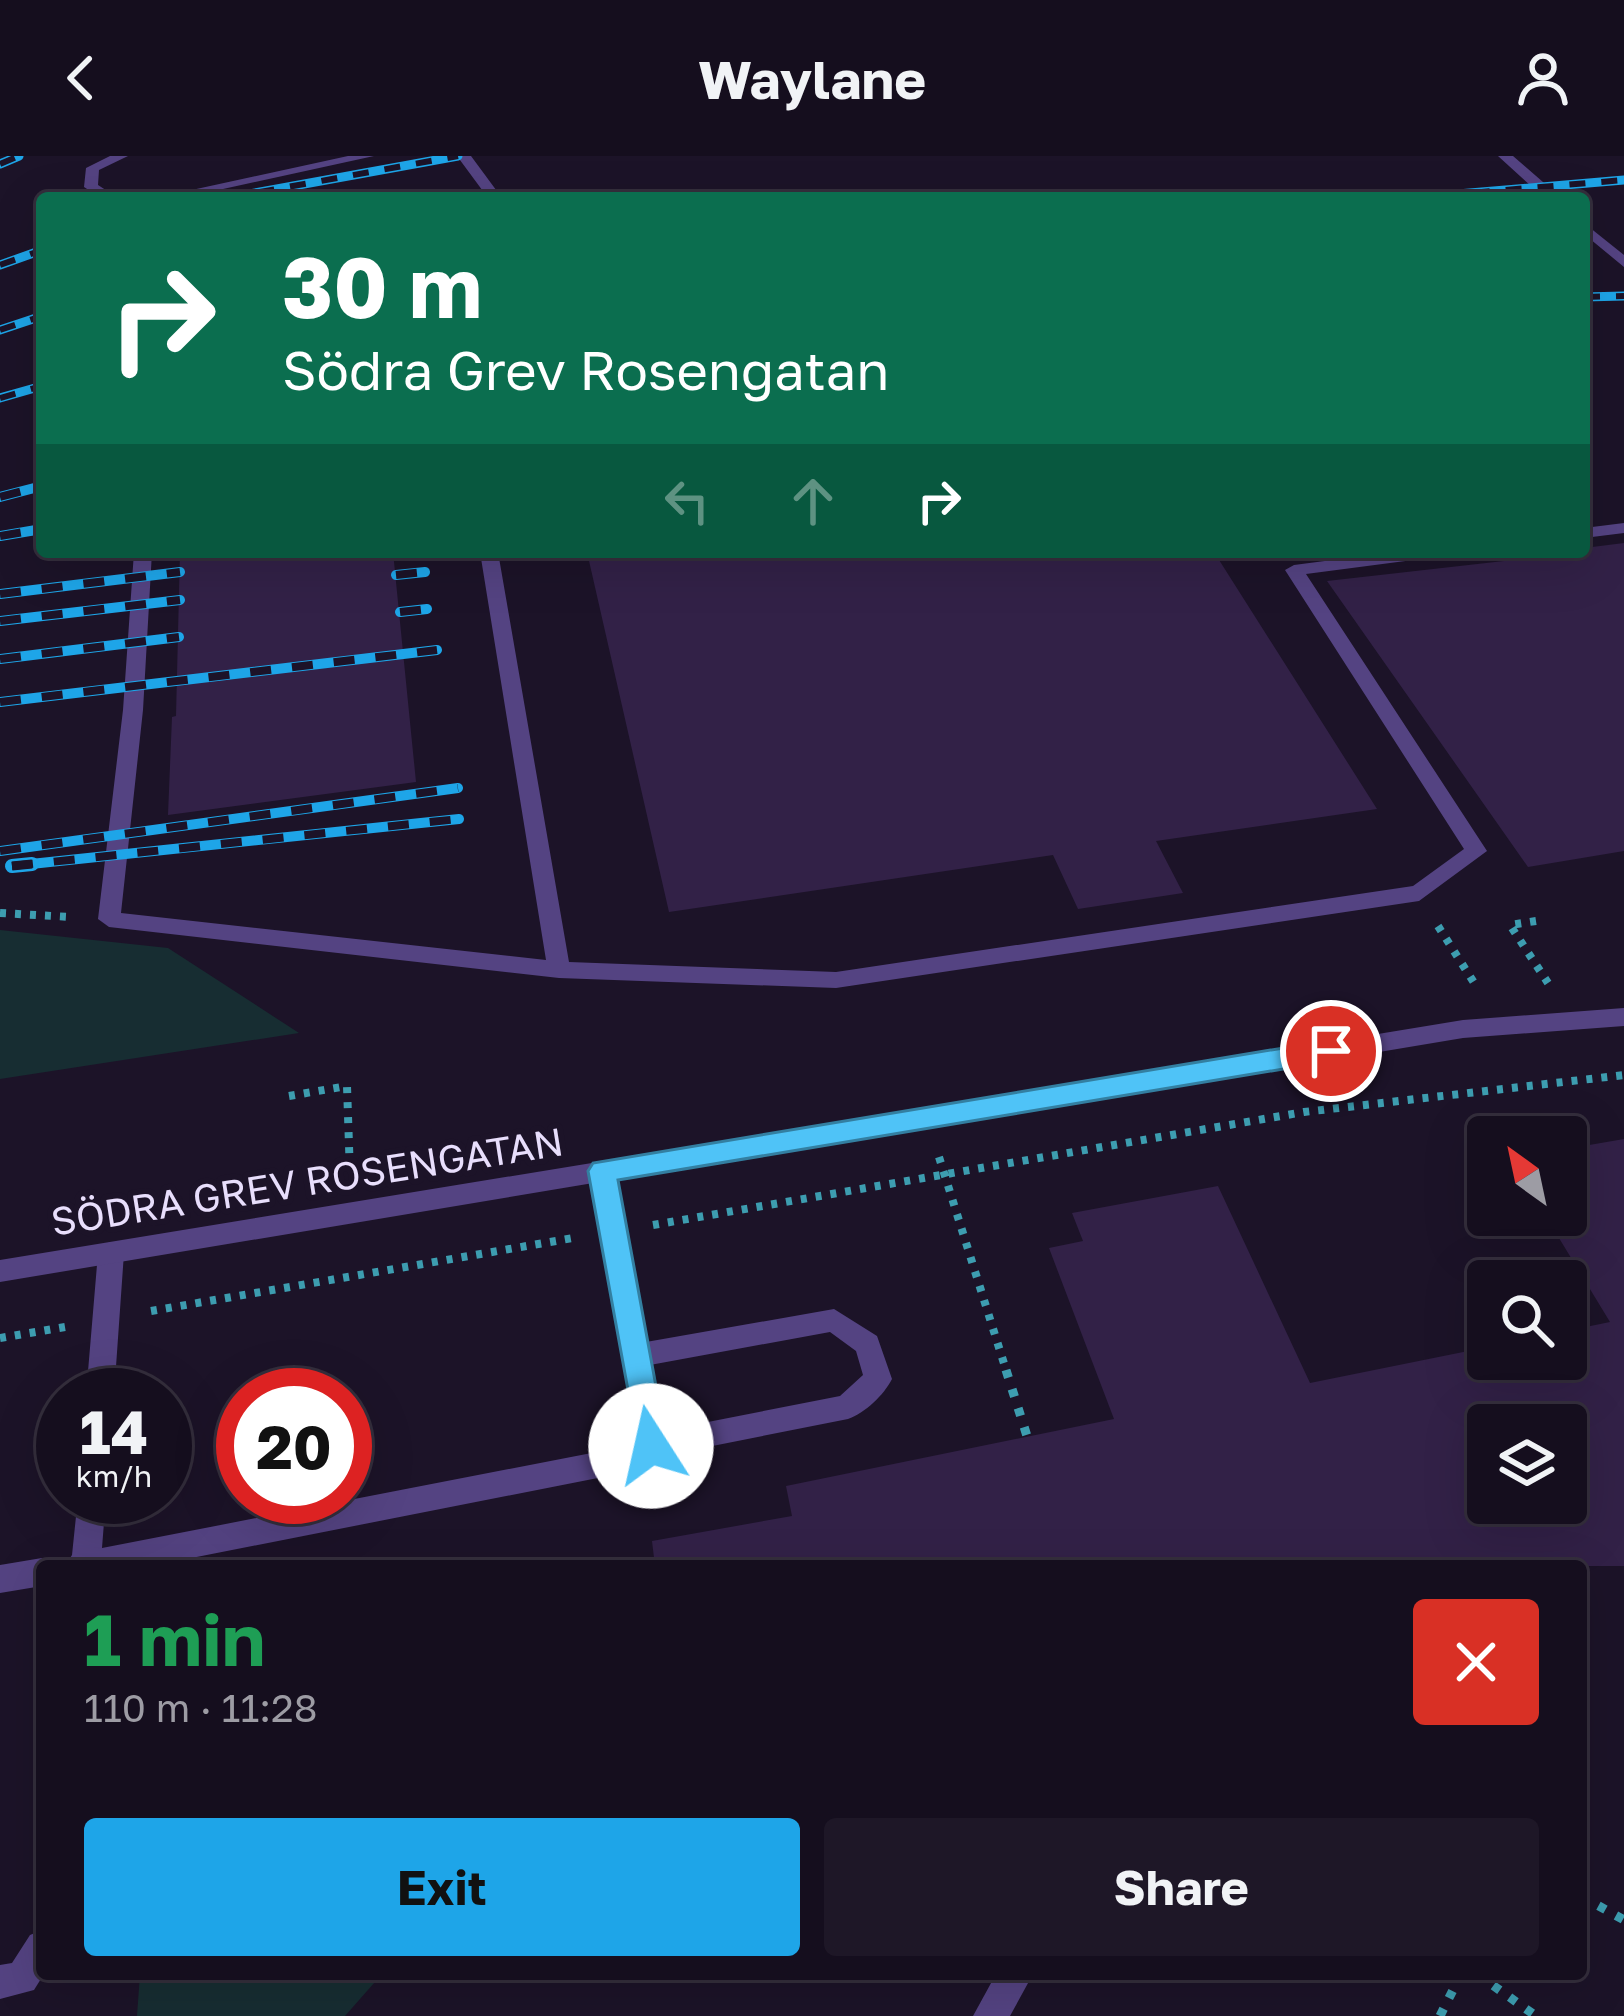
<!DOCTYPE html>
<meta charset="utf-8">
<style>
body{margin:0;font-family:"Golos Text",sans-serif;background:#1e1727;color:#f1f3f6;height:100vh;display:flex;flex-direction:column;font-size:45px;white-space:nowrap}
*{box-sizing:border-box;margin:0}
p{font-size:39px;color:#9d9ca4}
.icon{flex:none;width:66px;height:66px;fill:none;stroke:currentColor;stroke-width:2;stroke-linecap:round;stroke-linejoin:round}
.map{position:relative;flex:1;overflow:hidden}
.sheet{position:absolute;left:36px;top:1404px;width:1551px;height:420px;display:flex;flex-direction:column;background:#150e1e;border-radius:12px;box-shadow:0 12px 48px #0002,0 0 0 3px #342e3c}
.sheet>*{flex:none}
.banner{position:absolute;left:36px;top:36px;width:1554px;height:366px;border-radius:12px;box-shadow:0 12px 48px #0002,0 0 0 3px #342e3c;background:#0b6e4f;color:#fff;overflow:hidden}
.needle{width:78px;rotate:327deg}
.fabs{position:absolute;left:1467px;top:960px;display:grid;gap:24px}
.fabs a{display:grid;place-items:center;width:120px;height:120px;border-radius:12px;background:#150e1e;box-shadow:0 12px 48px #0002,0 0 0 3px #342e3c;font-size:60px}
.speed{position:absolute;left:36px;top:1212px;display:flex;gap:24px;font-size:60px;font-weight:700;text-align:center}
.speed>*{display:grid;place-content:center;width:156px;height:156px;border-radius:50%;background:#150e1e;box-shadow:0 12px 48px #0002,0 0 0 3px #342e3c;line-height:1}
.speed small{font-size:30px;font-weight:400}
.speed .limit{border:18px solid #d22;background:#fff;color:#111}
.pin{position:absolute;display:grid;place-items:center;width:102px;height:102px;color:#fff;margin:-51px;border:6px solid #fff;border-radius:50%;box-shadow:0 3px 12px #0007}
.me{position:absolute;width:132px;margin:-66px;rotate:350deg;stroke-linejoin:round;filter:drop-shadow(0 0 9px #0008)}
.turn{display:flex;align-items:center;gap:42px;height:252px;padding:0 48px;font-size:54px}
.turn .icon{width:156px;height:156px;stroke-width:2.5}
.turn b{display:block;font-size:84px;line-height:102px}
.lanes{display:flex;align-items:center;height:114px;padding:0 48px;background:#0003;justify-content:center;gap:60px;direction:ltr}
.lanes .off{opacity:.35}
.round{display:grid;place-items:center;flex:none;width:126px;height:126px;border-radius:12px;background:#1e1727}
.head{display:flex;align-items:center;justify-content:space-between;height:204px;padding:0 48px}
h1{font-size:72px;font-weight:700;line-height:90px;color:#1e9e55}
.button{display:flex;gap:24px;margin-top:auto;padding:24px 48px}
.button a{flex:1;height:138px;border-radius:12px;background:#1ea5e8;color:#111;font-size:48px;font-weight:700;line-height:138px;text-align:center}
.button a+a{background:#1e1727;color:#f1f3f6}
header{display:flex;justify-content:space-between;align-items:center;height:156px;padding:0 48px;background:#150e1e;font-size:54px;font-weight:700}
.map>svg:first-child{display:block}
</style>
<header><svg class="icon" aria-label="back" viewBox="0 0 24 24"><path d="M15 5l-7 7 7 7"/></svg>Waylane<svg class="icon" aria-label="person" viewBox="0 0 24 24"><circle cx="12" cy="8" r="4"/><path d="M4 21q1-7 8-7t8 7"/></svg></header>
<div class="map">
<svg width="1624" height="1860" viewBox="0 0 1624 1860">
<rect width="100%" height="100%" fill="#1c1328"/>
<path fill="#172d32" d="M 0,774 L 168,792 L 299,877 L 0,923 Z
M 140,1818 L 382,1818 L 345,1860 L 137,1860 Z"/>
<path fill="#322147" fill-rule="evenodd" d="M 1624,387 L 1624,695 L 1528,711 L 1327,425 L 1584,396 L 1584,392 Z
M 180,396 L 393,396 L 416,626 L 168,659 L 172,561 L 176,560 Z
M 587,396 L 1214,396 L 1377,653 L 1156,685 L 1183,737 L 1078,753 L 1053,699 L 669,756 Z
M 1624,983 L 1624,1410 L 655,1410 L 652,1385 L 792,1360 L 786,1330 L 1114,1263 L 1049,1092 L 1083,1085 L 1072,1057 L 1218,1030 L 1310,1227 L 1488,1191 L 1488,1203 L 1566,1203 L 1566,1175 L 1610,1166 L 1545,1059 L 1566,1059 L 1566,993 ZM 1488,1269 L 1566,1269 L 1566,1347 L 1488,1347 Z"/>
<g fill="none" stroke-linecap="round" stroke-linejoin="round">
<path stroke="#3d9db0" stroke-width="8" stroke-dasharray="6 9" stroke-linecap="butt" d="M 0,757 L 71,761
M 1536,765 L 1510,769 L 1548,827
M 1438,770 L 1478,833
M 289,940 L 347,930 L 350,1019
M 939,1001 L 1007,1217
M 653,1069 L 1304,956 L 1624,919
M 151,1155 L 573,1082
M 0,1182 L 65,1171"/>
<path stroke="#3d9db0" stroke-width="9" stroke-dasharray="8 12" stroke-linecap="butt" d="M 1006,1214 L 1027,1280
M 1581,1740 L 1624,1764
M 1477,1818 L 1536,1860
M 1440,1860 L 1461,1818"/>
<path fill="#544382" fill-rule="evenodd" d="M 110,0 L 128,0 L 99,14 L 98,29 L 118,42 L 101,42 L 84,31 L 86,12 Z
M 348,0 L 374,0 L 182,42 L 155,42 Z
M 457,0 L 471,0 L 502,42 L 488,42 Z
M 1498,0 L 1513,0 L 1551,33 L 1551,39 L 1443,42 L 1450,38 L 1531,30 Z
M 1584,67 L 1624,99 L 1624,111 L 1584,78 Z
M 1624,367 L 1624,377 L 1584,382 L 1584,372 Z
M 134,396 L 152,396 L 143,554 L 121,757 L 546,804 L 480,396 L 498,396 L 569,806 L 836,816 L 1413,730 L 1464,693 L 1285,414 L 1294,409 L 1394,396 L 1445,396 L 1436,401 L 1306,418 L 1487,695 L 1419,745 L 836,832 L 559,822 L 109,771 L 98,763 L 123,554 Z
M 603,1005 L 612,1008 L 615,1015 L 646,1186 L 834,1153 L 877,1180 L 892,1223 C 884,1239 865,1257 848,1263 L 652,1302 L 608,1320 L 151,1410 L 65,1410 L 72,1399 L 78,1341 L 106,1341 L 102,1392 L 607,1294 L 636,1283 L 591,1015 L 594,1008 ZM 830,1176 L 856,1195 L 863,1219 L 840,1240 L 662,1275 L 650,1209 Z
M 111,1086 L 120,1089 L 124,1097 L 114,1239 L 86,1239 L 98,1097 L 102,1089 Z
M 42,1402 L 54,1410 L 42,1410 L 42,1430 L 0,1437 L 0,1409 Z
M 42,1774 L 44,1818 L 34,1834 L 0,1843 L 0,1809 L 12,1807 L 30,1779 Z
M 996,1818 L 1033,1818 L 1010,1860 L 973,1860 Z"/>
<path fill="#544382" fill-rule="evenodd" d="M 1624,852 L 1624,870 L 1463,882 L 0,1126 L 0,1104 L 1463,864 Z"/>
<g stroke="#1ea5e8" stroke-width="9">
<path id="rail-far2" d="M 0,8 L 19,0
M 227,42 L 458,0
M 734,42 L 766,39
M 1410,42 L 1624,24
M 0,109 L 42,94
M 1584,141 L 1624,140
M 0,174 L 42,160
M 0,242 L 42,230"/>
</g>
<g stroke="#1ea5e8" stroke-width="10">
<path id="rail-far1" d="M 0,341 L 42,330
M 0,380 L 42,373
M 396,419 L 425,416
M 0,438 L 180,416
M 400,456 L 427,453
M 0,465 L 180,444
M 0,503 L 179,481
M 0,546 L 437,494
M 0,695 L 458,632
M 12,710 L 459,663"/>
</g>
<g stroke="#1ea5e8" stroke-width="14">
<path id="rail" d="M 12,710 L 32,708"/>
</g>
<use href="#rail-far2" stroke="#1c1328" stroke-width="6" stroke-dasharray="16" stroke-linecap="butt"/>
<use href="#rail-far1" stroke="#1c1328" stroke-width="8" stroke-dasharray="21" stroke-linecap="butt"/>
<use href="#rail" stroke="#1c1328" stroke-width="9" stroke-dasharray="27" stroke-linecap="butt"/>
</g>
<path fill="#4fc3f7" stroke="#337fa1" stroke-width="3" d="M 1331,884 L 1345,895 L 1331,905 L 618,1024 L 667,1290 L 662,1300 L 651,1304 L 640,1300 L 588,1015 L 593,1007 Z"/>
<g text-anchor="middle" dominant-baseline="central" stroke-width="12" stroke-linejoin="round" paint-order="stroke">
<g font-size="39" fill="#e8defc" stroke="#1c1328">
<text transform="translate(307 1025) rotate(-9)">SÖDRA GREV ROSENGATAN</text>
</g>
</g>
</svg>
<div class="fabs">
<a><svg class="needle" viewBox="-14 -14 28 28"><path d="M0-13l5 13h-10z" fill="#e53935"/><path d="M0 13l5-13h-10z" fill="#9d9ca4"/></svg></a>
<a><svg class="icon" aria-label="search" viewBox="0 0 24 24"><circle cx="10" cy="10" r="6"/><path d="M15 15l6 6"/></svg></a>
<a><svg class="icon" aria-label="layers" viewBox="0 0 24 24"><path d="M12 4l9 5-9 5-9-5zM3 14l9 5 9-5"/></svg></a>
</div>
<div class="speed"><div>14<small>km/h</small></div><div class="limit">20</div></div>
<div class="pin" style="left:1331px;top:895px;background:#d93025"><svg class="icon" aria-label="arrive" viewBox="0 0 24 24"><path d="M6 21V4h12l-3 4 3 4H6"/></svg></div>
<svg class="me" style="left:651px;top:1290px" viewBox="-20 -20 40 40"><circle r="19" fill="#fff"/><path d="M0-13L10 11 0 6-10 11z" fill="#4fc3f7"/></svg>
<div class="banner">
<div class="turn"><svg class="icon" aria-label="right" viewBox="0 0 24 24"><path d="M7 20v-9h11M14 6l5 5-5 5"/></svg><div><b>30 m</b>Södra Grev Rosengatan</div></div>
<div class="lanes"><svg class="icon off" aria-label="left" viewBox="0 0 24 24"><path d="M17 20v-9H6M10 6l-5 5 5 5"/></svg><svg class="icon off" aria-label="ahead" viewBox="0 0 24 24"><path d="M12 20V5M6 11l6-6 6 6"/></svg><svg class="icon" aria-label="right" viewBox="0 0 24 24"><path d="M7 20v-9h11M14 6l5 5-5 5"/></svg></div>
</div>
<section class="sheet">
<div class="head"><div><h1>1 min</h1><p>110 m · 11:28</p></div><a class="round" style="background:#d93025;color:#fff"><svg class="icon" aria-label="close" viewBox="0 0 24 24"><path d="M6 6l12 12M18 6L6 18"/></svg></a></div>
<div class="button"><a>Exit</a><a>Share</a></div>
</section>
</div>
